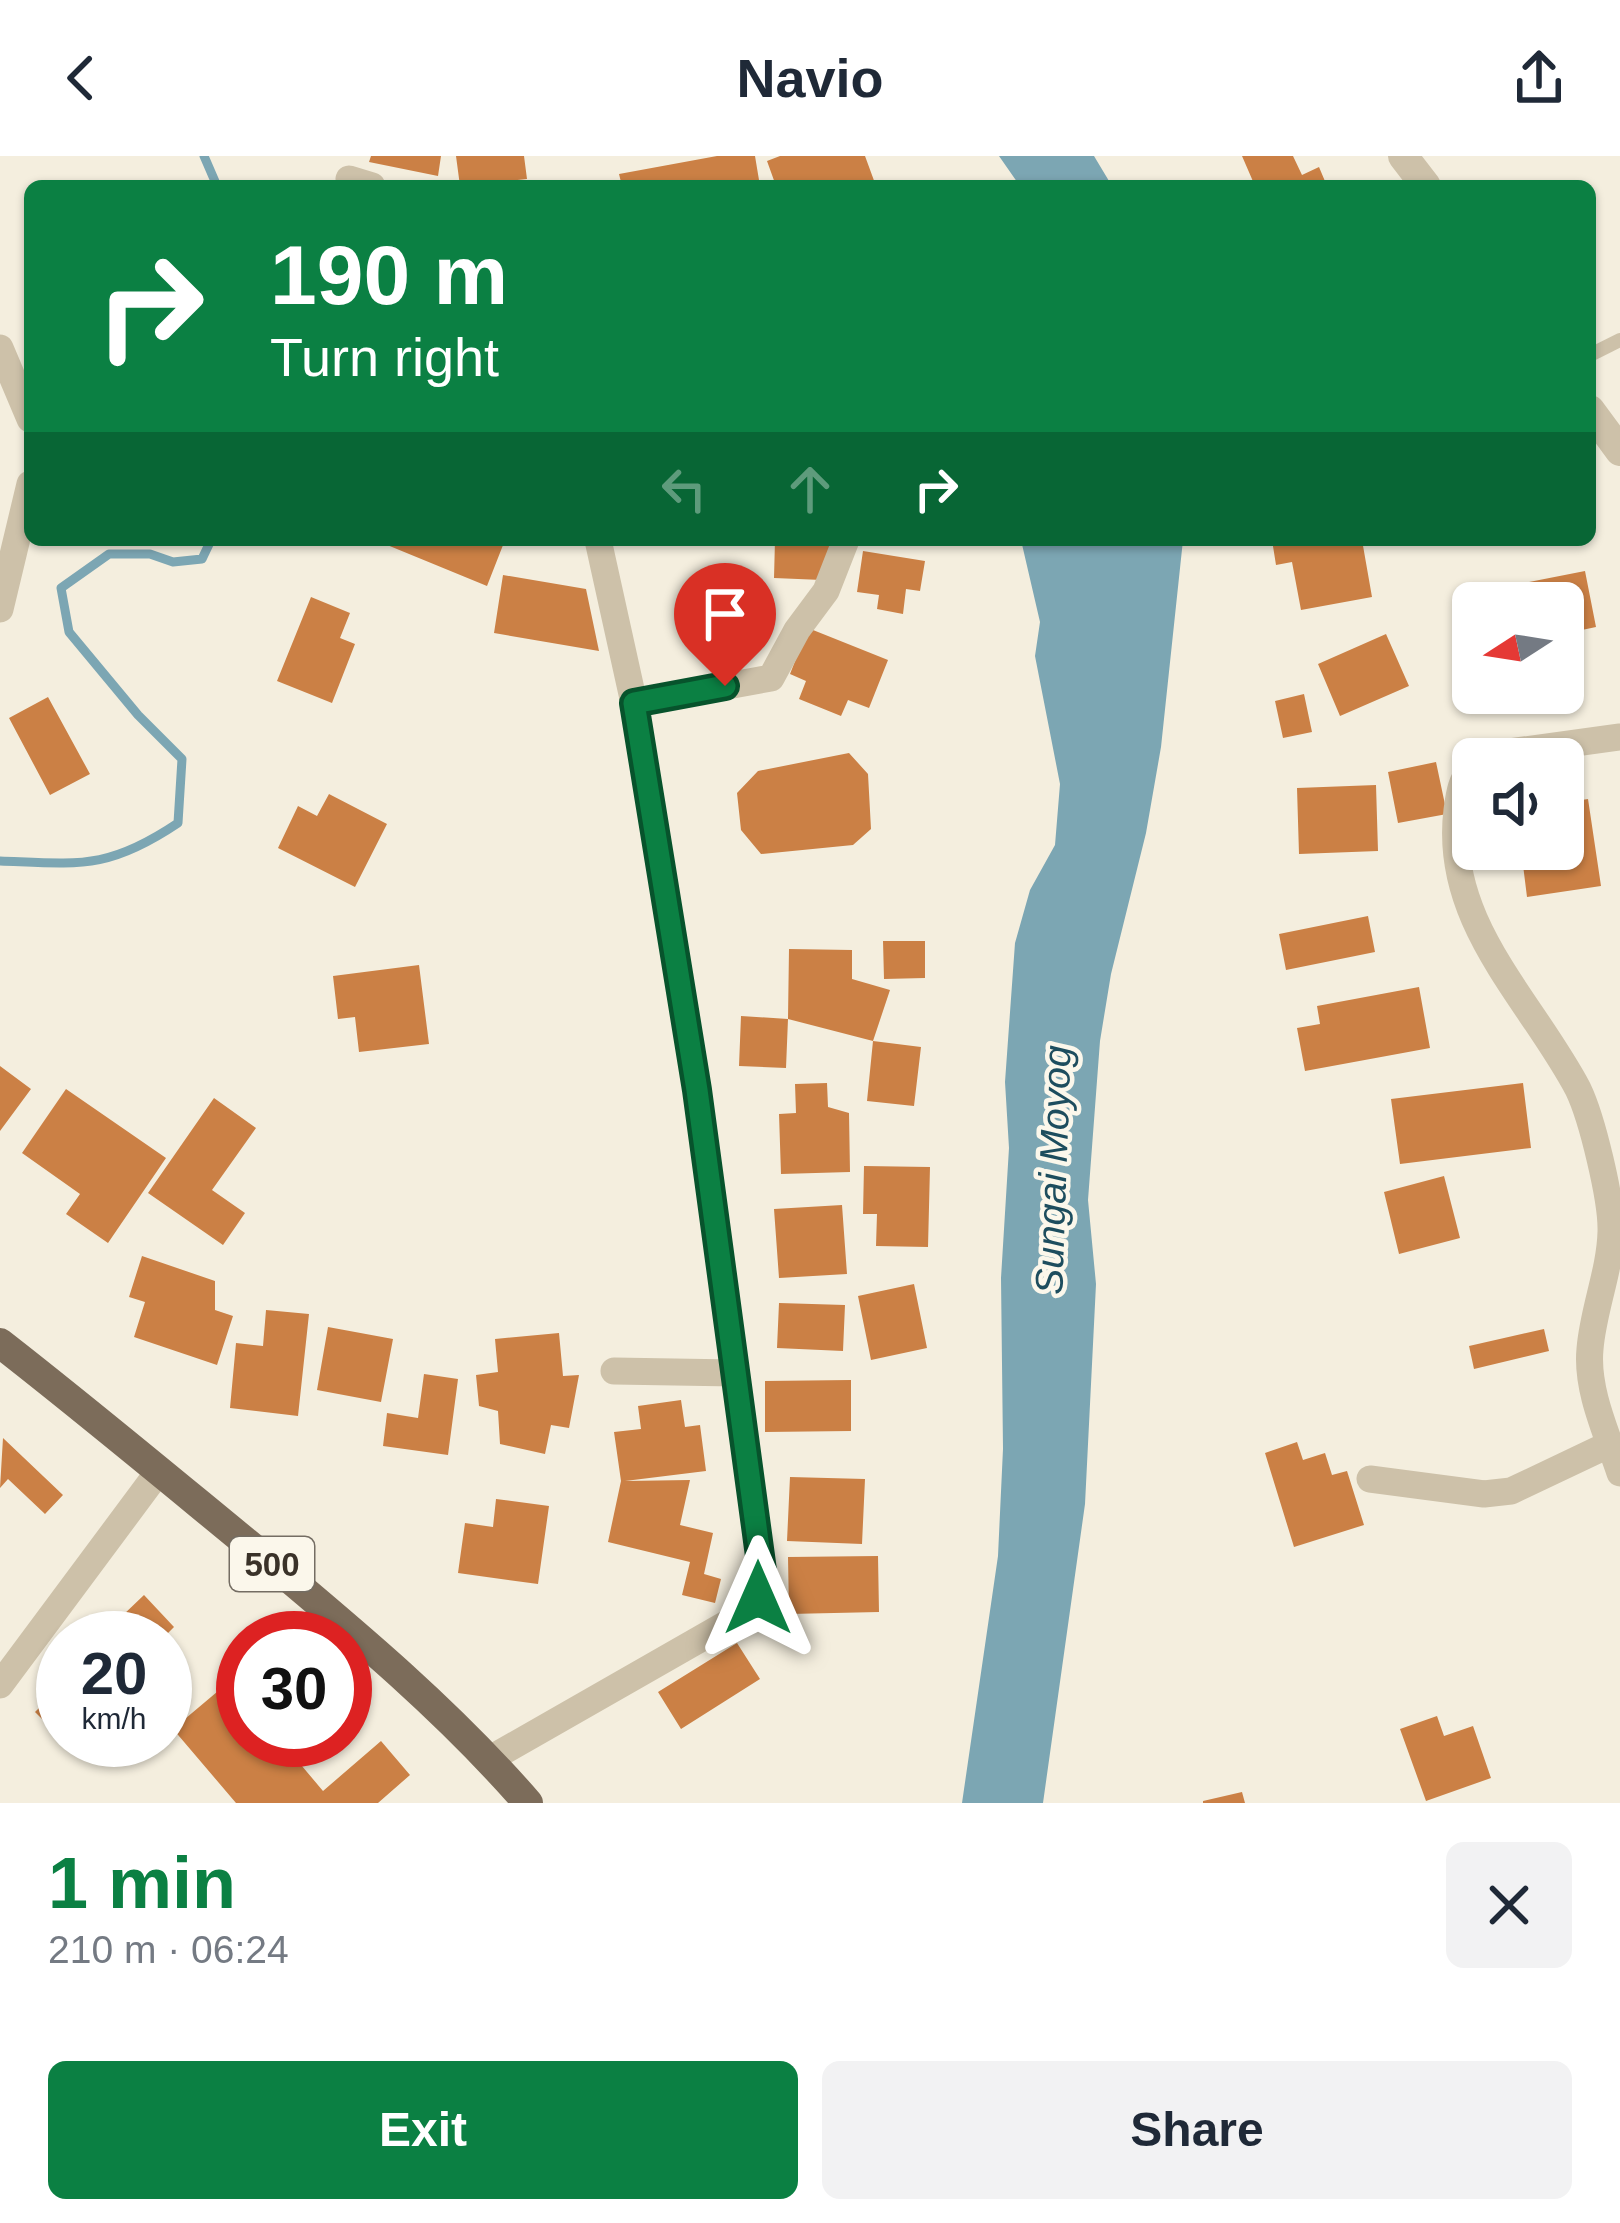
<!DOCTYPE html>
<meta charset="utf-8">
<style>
body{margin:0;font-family:Helvetica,sans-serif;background:#f2f2f3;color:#1f2937;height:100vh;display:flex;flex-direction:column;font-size:45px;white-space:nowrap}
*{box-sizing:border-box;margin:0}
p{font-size:39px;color:#747a83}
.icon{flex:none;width:66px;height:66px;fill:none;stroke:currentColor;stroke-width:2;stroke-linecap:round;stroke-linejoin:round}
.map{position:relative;height:1647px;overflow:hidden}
.drawer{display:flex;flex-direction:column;background:#fff;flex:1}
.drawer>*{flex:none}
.top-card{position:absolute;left:24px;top:24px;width:1572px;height:366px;border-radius:18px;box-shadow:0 3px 9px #0004;background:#0b8043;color:#fff;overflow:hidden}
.needle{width:78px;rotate:258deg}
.buttons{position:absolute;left:1452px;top:426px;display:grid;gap:24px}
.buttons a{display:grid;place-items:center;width:132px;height:132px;border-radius:18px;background:#fff;box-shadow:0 3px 9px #0004;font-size:60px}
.speed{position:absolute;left:36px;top:1455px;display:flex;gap:24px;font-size:60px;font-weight:700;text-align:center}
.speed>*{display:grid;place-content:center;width:156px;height:156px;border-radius:50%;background:#fff;box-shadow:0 3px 9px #0004;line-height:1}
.speed small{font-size:30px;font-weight:400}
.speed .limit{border:18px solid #d22;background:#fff;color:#111}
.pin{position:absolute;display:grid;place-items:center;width:102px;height:102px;color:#fff;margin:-123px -51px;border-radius:50% 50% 50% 0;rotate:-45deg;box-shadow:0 0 12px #0007}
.pin .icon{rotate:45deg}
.me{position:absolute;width:132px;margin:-66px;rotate:0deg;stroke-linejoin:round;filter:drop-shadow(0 0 9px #0008)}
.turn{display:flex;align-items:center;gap:42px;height:252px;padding:0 48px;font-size:54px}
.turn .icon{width:156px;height:156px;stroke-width:2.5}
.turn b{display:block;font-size:84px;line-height:102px}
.lanes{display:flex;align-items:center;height:114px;padding:0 48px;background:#0003;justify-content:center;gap:60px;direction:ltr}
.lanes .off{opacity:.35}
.round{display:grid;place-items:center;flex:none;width:126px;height:126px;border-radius:18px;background:#f2f2f3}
.headline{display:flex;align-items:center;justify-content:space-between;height:204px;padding:0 48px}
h1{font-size:72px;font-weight:700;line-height:90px;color:#0b8043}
.action{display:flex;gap:24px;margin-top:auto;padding:24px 48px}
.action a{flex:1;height:138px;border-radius:18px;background:#0b8043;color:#fff;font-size:48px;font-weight:700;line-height:138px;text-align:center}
.action a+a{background:#f2f2f3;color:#1f2937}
header{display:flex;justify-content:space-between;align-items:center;height:156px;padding:0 48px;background:#fff;font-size:54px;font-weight:700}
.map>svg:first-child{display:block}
</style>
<header><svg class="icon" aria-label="back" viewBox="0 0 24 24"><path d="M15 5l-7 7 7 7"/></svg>Navio<svg class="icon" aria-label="share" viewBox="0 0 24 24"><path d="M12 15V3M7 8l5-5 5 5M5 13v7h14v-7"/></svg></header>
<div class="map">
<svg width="1620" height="1647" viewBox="0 0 1620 1647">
<rect width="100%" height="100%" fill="#f4eede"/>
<path fill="#7ca6b3" d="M 999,0 L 1094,0 L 1112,30 L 1020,30 Z
M 1021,384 L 1183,384 L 1161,591 L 1146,677 L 1111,818 L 1100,885 L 1088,1044 L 1096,1128 L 1085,1348 L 1043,1647 L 962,1647 L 998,1400 L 1003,1293 L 1001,1122 L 1009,992 L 1005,926 L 1015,787 L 1030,734 L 1055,689 L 1060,628 L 1035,500 L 1040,466 Z"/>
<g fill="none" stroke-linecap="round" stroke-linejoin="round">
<path stroke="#7ca6b3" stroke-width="9" d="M 204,0 L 217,30
M 0,705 C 80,708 108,714 178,667 L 182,603 L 138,559 L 69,476 L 61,432 L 109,398 L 150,398 L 173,406 L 202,403 L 211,384"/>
</g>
<path fill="#cb8045" d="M 371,0 L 441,0 L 438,20 L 369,6 Z
M 456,0 L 524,0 L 527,23 L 460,30 Z
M 717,0 L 755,0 L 760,30 L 622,30 L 619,18 Z
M 780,0 L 865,0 L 876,30 L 776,30 L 767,5 Z
M 1242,0 L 1293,0 L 1302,19 L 1319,11 L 1327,30 L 1255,30 Z
M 375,384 L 505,384 L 487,430 Z
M 775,384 L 834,384 L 822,424 L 774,422 Z
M 1272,384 L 1362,384 L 1372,441 L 1301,454 L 1292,406 L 1276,409 Z
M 863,395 L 925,405 L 920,435 L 906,433 L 903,458 L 877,453 L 879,439 L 857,436 Z
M 1585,415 L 1596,471 L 1563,478 L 1563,447 L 1497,447 L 1494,433 Z
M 503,419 L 586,433 L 599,495 L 494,477 Z
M 311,441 L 350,457 L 340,482 L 355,488 L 332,547 L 277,525 Z
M 808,472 L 888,504 L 869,552 L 848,544 L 841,560 L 799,543 L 806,525 L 790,518 Z
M 1386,478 L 1409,530 L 1340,560 L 1318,508 Z
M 1304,538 L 1312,576 L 1283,582 L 1275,545 Z
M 48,541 L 90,618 L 50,639 L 9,562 Z
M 849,597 L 868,618 L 871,673 L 853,689 L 761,698 L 741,674 L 737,637 L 758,615 Z
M 1436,606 L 1447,658 L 1398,667 L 1388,616 Z
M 1376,629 L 1378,695 L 1299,698 L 1297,632 Z
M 329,638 L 387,668 L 355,731 L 278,692 L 298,650 L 317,660 Z
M 1588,643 L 1601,730 L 1527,741 L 1521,693 L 1563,693 L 1563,647 Z
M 1368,760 L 1375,796 L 1286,814 L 1279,778 Z
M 883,785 L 925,785 L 925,822 L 884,823 Z
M 789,793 L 852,794 L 852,823 L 890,834 L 873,885 L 788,863 Z
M 419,809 L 429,888 L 359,896 L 355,861 L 338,863 L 333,820 Z
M 1419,831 L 1430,892 L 1305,915 L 1297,872 L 1320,868 L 1317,850 Z
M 741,860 L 788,863 L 786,912 L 739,910 Z
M 873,885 L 921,891 L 914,950 L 867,945 Z
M 0,910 L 31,933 L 0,975 Z
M 827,927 L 828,951 L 849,957 L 850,1016 L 781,1018 L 779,958 L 796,957 L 795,928 Z
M 1523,927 L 1531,992 L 1400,1008 L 1391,943 Z
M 66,933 L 166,1002 L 108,1087 L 66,1058 L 80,1038 L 22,997 Z
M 214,942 L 256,972 L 212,1034 L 245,1057 L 223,1089 L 148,1037 Z
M 864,1010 L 930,1011 L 928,1091 L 876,1090 L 877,1058 L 863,1058 Z
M 1444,1020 L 1460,1082 L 1399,1098 L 1384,1036 Z
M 842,1049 L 847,1118 L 779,1122 L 774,1053 Z
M 142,1100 L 215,1125 L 215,1154 L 233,1160 L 217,1209 L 134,1181 L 145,1146 L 129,1141 Z
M 914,1128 L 927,1192 L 871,1204 L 858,1140 Z
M 779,1147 L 845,1149 L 843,1195 L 777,1192 Z
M 266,1154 L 309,1158 L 298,1260 L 230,1252 L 236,1187 L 263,1190 Z
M 328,1171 L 393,1183 L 381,1246 L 317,1234 Z
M 1544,1173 L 1549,1195 L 1474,1213 L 1469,1190 Z
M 559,1177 L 563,1220 L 579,1219 L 569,1272 L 551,1269 L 545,1298 L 500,1288 L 498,1255 L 479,1250 L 476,1219 L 498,1216 L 495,1183 Z
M 424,1218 L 458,1223 L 448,1299 L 383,1290 L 387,1257 L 418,1262 Z
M 851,1224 L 851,1275 L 765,1276 L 765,1225 Z
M 681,1244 L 685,1271 L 700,1269 L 706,1315 L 625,1325 L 690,1324 L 680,1369 L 713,1377 L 704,1418 L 721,1423 L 715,1447 L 682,1439 L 690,1406 L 608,1386 L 621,1325 L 614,1276 L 641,1273 L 638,1250 Z
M 3,1282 L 63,1339 L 45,1358 L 8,1323 L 0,1332 Z
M 1297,1286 L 1303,1304 L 1325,1297 L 1332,1319 L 1347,1315 L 1364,1369 L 1294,1391 L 1265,1297 Z
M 790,1321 L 865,1323 L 862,1388 L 787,1385 Z
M 496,1343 L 549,1350 L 538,1428 L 458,1417 L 465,1367 L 493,1371 Z
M 878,1400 L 879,1456 L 789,1458 L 788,1401 Z
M 144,1439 L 174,1471 L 163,1482 L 99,1482 Z
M 737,1487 L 760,1523 L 681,1573 L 658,1536 Z
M 230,1525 L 243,1541 L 243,1584 L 280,1584 L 323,1635 L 381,1585 L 410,1619 L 378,1647 L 236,1647 L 173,1573 Z
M 63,1528 L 63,1584 L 35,1556 Z
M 1437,1560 L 1444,1580 L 1473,1570 L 1491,1622 L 1426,1645 L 1400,1573 Z
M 1242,1636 L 1245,1647 L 1203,1647 L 1203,1645 Z"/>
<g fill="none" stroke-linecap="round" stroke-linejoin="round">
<path stroke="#b9ab93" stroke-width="6" stroke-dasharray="6 6" stroke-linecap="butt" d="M 953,384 L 964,384"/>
<path stroke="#cdc1a9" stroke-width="14" d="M 1590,199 L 1620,184"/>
<path stroke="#cdc1a9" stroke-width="27" d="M 349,23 L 372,30
M 0,192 L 30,263
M 0,453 L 30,328
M 634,547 L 771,522 L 797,474 L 826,435 L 846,384
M 1487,603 L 1502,597 L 1620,581
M 1473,612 C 1461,622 1459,639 1457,654 C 1443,766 1530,842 1578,933 C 1592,962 1612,1044 1611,1076 C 1610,1115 1593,1154 1590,1193 C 1586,1234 1607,1278 1620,1317
M 614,1215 L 735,1217
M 1370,1323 L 1484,1338 L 1511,1335 L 1610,1288
M 0,1529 L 159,1315
M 490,1603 L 749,1455 L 763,1422 L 697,934 L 634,547 L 598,384"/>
<path stroke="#cdc1a9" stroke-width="30" d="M 1403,0 L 1426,30
M 1590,254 L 1620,295"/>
<path stroke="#7c6c5a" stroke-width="30" d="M 0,1187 C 90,1257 177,1330 265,1402 C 357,1479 449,1556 528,1647"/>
</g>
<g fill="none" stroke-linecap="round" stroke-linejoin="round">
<g stroke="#07532c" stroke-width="30">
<path id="route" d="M 725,530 L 634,547 L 697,934 L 763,1422 L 758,1442"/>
</g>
<use href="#route" stroke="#0b8043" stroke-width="21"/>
</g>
<g text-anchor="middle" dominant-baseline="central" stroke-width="9" stroke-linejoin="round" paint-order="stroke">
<rect fill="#fbf7eb" stroke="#746d63" stroke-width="3" x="230" y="1381" width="84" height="54" rx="9"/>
<g font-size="33" font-weight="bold" fill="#3a3229">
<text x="272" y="1408">500</text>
</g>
<g font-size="39" font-style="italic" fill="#1d4d5e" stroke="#fbf7eb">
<text transform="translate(1053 1014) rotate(-88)">Sungai Moyog</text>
</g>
</g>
</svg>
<div class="buttons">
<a><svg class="needle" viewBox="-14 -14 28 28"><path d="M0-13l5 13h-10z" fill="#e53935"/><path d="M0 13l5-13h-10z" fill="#747a83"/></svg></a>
<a><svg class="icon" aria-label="sound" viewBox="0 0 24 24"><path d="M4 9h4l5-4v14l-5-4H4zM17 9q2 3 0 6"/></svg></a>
</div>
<div class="speed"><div>20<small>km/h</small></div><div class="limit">30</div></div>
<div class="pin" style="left:725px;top:530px;background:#d93025"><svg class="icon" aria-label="arrive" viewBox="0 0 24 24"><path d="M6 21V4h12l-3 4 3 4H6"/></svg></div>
<svg class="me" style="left:758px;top:1442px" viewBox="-20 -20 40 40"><path d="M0-17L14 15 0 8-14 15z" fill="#0b8043" stroke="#fff" stroke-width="4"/></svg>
<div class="top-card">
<div class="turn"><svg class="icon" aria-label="right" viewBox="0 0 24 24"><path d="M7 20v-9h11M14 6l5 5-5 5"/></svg><div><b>190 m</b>Turn right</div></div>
<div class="lanes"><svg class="icon off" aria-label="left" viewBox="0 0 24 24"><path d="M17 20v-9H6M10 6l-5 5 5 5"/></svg><svg class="icon off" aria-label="ahead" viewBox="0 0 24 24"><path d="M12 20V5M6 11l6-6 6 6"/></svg><svg class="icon" aria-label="right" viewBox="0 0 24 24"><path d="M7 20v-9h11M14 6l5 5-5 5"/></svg></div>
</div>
</div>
<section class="drawer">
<div class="headline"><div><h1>1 min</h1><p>210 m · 06:24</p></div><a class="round"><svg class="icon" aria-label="close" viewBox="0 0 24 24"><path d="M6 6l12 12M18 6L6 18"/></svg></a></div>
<div class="action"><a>Exit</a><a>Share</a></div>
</section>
